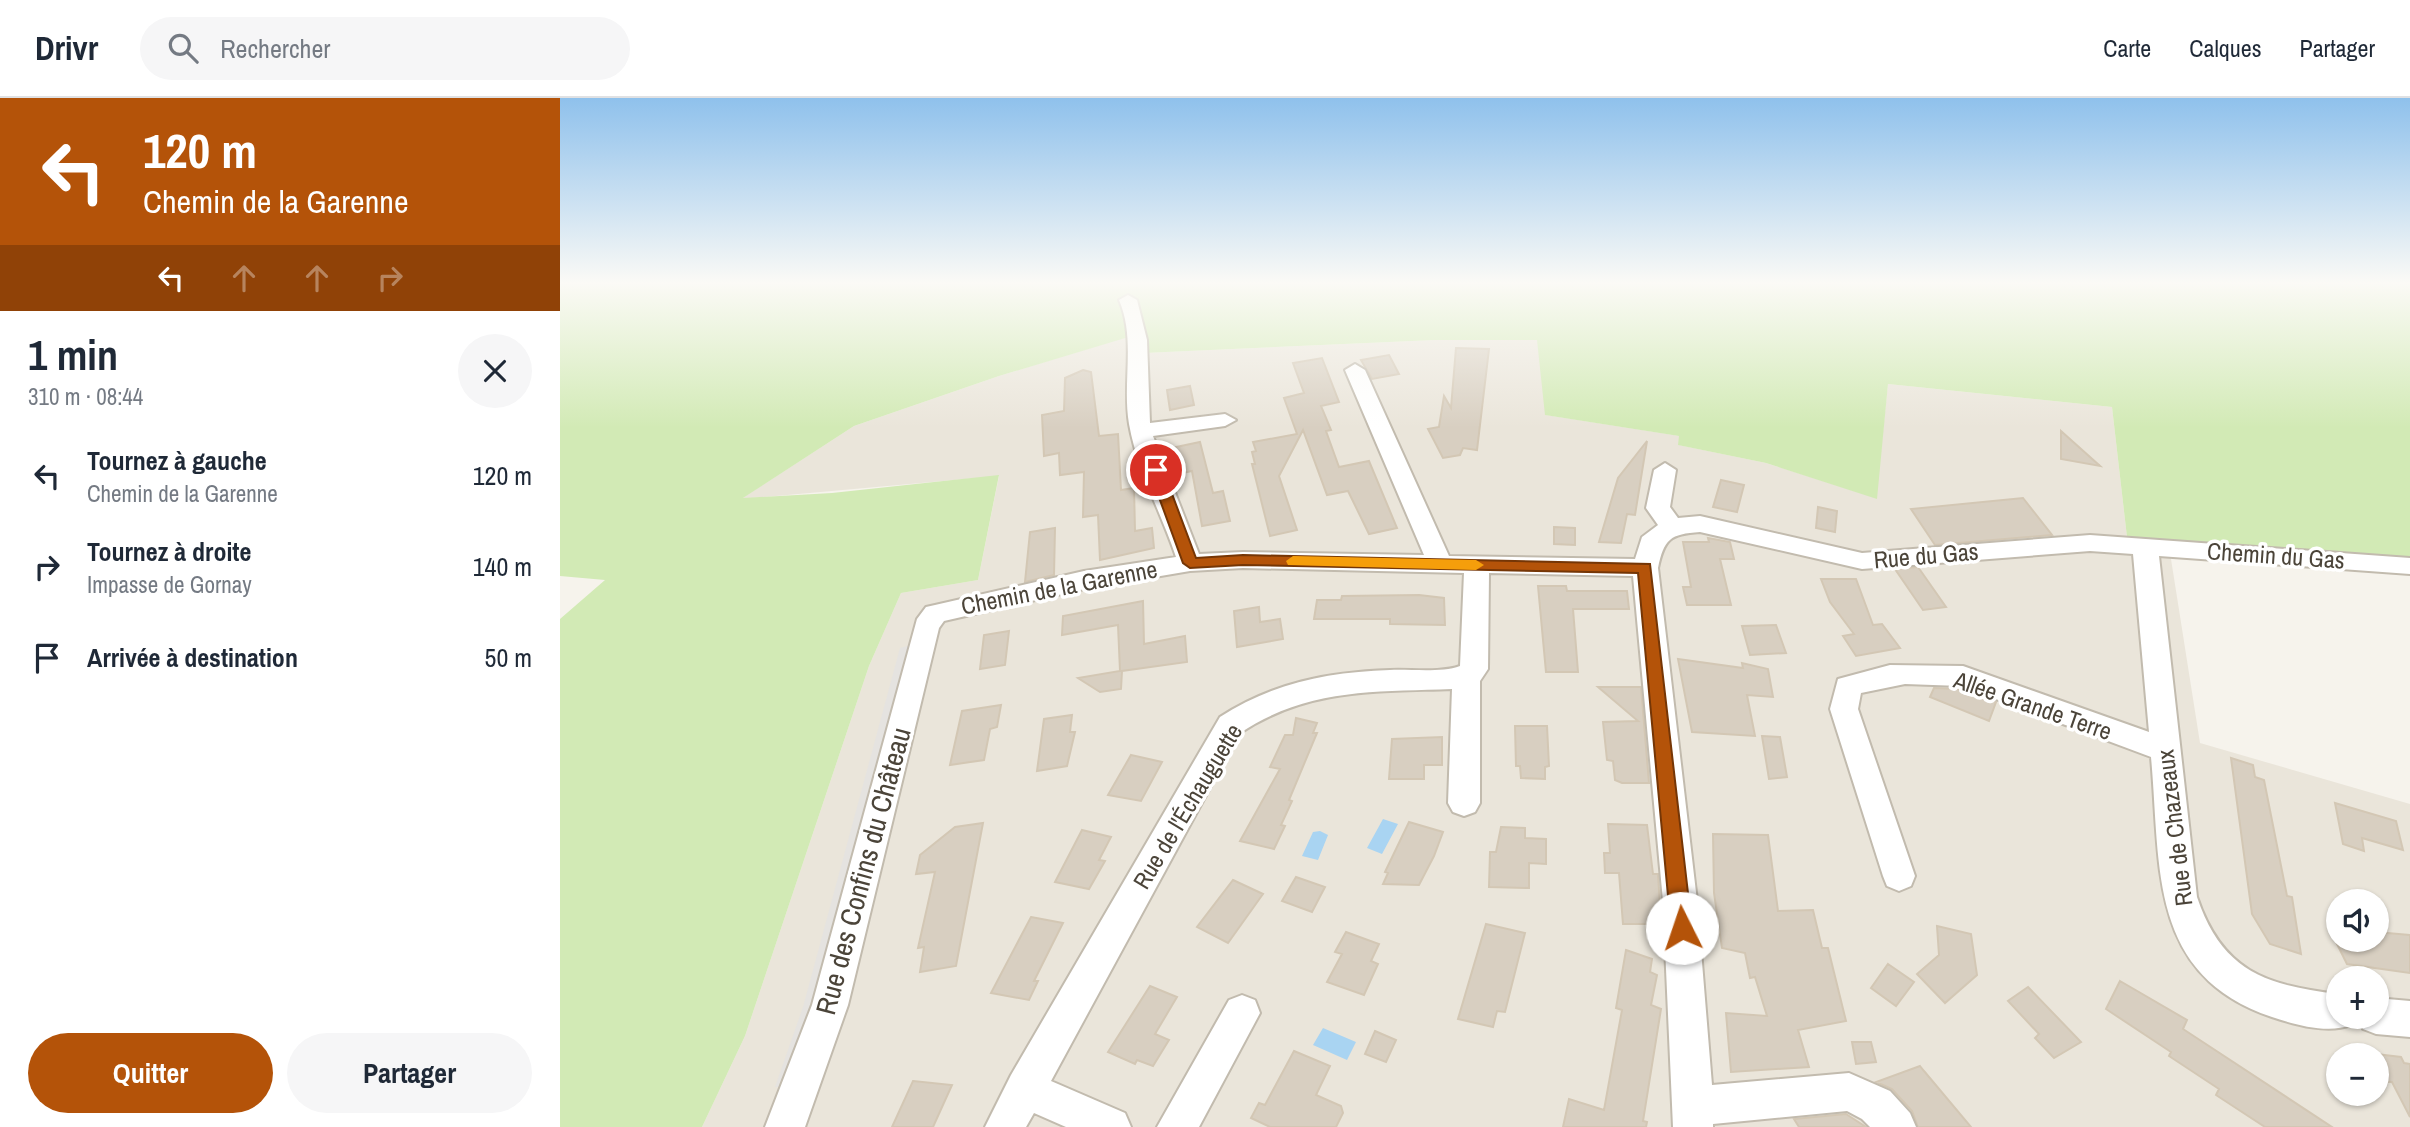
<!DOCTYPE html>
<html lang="fr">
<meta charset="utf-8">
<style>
body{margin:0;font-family:"Archivo Narrow",sans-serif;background:#f6f6f7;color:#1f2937;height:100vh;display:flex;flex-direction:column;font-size:26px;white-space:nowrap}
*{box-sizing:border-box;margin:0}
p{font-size:23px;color:#747a83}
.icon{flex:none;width:38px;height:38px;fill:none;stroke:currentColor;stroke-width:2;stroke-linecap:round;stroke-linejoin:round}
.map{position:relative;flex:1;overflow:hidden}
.sheet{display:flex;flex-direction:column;background:#fff;width:560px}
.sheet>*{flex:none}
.banner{background:#b45309;color:#fff;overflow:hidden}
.tools{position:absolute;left:1766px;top:791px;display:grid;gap:14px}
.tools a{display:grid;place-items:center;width:63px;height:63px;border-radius:50%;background:#fff;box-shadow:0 2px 5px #0004;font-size:35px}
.pin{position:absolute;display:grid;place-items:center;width:60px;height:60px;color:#fff;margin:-30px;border:4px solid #fff;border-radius:50%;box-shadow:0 2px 7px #0007}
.me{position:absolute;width:77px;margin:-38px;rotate:356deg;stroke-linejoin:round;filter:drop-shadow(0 0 5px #0008)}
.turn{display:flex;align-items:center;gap:24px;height:147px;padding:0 28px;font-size:32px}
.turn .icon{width:91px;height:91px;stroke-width:2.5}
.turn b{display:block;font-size:49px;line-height:60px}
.lanes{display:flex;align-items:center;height:66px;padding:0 28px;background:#0003;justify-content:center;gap:35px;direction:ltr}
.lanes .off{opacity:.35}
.round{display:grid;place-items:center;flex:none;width:74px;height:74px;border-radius:37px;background:#f6f6f7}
.overview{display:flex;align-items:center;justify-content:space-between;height:119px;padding:0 28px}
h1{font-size:42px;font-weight:700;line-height:52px}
.cta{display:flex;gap:14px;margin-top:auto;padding:14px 28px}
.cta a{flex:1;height:80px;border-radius:42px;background:#b45309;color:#fff;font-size:28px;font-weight:700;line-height:80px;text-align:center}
.cta a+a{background:#f6f6f7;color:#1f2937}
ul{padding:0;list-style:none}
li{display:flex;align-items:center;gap:21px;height:91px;padding:0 28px}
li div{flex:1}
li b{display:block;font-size:26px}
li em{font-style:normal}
header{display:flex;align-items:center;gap:42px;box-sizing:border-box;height:98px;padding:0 35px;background:#fff;border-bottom:2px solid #e0e1e3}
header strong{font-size:33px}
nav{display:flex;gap:38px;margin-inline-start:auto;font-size:24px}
.search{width:490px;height:63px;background:#f6f6f7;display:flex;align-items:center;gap:18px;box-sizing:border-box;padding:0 24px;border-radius:38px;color:#747a83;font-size:26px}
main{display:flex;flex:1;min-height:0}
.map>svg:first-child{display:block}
</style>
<header>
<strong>Drivr</strong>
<div class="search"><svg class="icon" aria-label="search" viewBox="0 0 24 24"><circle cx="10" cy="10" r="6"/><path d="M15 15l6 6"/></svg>Rechercher</div>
<nav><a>Carte</a><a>Calques</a><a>Partager</a></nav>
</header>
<main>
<section class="sheet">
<div class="banner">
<div class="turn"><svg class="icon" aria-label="left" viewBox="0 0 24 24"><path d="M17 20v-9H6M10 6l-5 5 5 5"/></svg><div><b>120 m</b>Chemin de la Garenne</div></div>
<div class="lanes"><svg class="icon" aria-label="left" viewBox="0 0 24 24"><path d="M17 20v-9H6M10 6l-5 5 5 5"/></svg><svg class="icon off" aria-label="ahead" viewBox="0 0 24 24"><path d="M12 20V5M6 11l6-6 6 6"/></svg><svg class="icon off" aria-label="ahead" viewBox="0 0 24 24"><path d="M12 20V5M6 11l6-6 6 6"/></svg><svg class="icon off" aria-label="right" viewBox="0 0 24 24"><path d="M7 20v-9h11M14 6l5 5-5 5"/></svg></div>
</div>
<div class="overview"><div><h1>1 min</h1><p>310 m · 08:44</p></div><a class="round"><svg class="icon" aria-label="close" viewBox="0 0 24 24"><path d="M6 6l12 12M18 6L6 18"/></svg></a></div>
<ul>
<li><svg class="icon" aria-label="left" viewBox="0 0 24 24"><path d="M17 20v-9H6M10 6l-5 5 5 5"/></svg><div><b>Tournez à gauche</b><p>Chemin de la Garenne</p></div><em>120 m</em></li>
<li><svg class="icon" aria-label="right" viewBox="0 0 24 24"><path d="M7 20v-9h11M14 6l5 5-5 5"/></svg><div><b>Tournez à droite</b><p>Impasse de Gornay</p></div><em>140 m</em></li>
<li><svg class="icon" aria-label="arrive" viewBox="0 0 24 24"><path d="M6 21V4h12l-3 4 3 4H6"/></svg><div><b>Arrivée à destination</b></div><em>50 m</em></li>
</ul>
<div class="cta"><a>Quitter</a><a>Partager</a></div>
</section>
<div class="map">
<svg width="1850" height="1029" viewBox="0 0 1850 1029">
<rect width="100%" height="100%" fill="#f6f3ec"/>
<path fill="#eae5da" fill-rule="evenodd" d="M 586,233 L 584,255 L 875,242 L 978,242 L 986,317 L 1120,338 L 1119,347 L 1206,365 L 1316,400 L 1328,286 L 1552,309 L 1567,439 L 1608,442 L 1640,645 L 1850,706 L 1850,1029 L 142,1029 L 185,938 L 309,568 L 341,495 L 418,482 L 439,378 L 181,401 L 294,328 L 439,278 ZM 1778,803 L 1816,803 L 1816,842 L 1778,842 ZM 1778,880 L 1816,880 L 1816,919 L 1778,919 ZM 1778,957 L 1816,957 L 1816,996 L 1778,996 Z"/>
<path fill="#d2eab5" d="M 0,186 L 1850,186 L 1850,464 L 1567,439 L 1552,309 L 1328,286 L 1317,401 L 1206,365 L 1118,347 L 1119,338 L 985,317 L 977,242 L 875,242 L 584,255 L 585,234 L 439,278 L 294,328 L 183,400 L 272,395 L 439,377 L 418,482 L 341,495 L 309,568 L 185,938 L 142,1029 L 0,1029 L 0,521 L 45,482 L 0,478 Z"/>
<path fill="#e5e3e0" d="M 351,547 L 257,908 L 229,989 L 215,989 L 243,909 L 340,550 Z"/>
<path fill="#a9d4f2" d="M 823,721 L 838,726 L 822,756 L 807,750 Z
M 760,733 L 768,737 L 758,762 L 742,758 L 753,734 Z
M 763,930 L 796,944 L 787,962 L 753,947 Z"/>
<path fill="#d8cfc1" stroke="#d3c7b4" stroke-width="2" d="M 896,250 L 929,251 L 917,352 L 903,350 L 900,357 L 883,360 L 868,331 L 879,329 L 884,298 L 891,310 Z
M 829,257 L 839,276 L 812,281 L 801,262 Z
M 762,260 L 779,304 L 761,308 L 771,332 L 766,333 L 779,369 L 809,363 L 837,430 L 809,436 L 788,393 L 767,397 L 743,332 L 719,378 L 737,432 L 710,438 L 692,366 L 695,366 L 692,354 L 696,353 L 693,344 L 737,336 L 724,300 L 744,295 L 733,265 Z
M 523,272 L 531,274 L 539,338 L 558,336 L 561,392 L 574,390 L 575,433 L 592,430 L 594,450 L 540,462 L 538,417 L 523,419 L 524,374 L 500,377 L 499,355 L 484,358 L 482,317 L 504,313 L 505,280 Z
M 630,288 L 634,307 L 610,312 L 607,292 Z
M 1501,333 L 1540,368 L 1501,361 Z
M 1087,343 L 1075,417 L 1067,416 L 1061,445 L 1039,444 L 1058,380 Z
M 640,344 L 653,395 L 663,393 L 670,423 L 642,428 L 632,373 L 622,375 L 616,349 Z
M 1161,382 L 1184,387 L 1177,414 L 1153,409 Z
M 1463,400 L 1492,437 L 1375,447 L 1351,411 Z
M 1258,409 L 1277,413 L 1275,434 L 1256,430 Z
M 994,429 L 1015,430 L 1015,447 L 994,446 Z
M 495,430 L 494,477 L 465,484 L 470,434 Z
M 1148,440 L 1170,444 L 1174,461 L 1160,461 L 1171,507 L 1127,507 L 1123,489 L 1131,489 L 1123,444 L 1149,444 Z
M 1358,469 L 1386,509 L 1363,512 L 1335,471 Z
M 1261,481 L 1296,481 L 1313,527 L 1322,526 L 1340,550 L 1296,558 L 1283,538 L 1294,536 L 1270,504 Z
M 978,488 L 1006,488 L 1007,493 L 1067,493 L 1069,511 L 1013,511 L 1018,574 L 986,574 Z
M 859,497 L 884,500 L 885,527 L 830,526 L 830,521 L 754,521 L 757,502 L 781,502 L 782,498 Z
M 583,503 L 584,546 L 625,538 L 627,564 L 562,573 L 561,591 L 540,594 L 518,580 L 560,573 L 558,527 L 502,537 L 503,518 Z
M 699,509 L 700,524 L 720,521 L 723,541 L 677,549 L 674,513 Z
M 1216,527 L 1226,555 L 1190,557 L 1182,528 Z
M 449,533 L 445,567 L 420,571 L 424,537 Z
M 1118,561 L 1183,570 L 1182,565 L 1208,571 L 1213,599 L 1187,597 L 1195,638 L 1132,634 Z
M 1038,589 L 1081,589 L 1089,685 L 1062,685 L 1055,682 L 1053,663 L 1047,662 L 1043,624 L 1078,623 Z
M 1374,590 L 1398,591 L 1436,604 L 1429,623 L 1370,599 Z
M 441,607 L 437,629 L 430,631 L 424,662 L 390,667 L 402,613 Z
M 512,617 L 510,634 L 515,634 L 507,668 L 477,673 L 484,621 Z
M 736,620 L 757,625 L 753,635 L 757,635 L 729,702 L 732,703 L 721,727 L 725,728 L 714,751 L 680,743 L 720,671 L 710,669 L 725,637 L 733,637 Z
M 955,628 L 987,628 L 989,668 L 985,669 L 985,681 L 961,680 L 960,668 L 956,668 Z
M 1202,638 L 1220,639 L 1227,679 L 1209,681 Z
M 882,639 L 882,667 L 864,667 L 864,681 L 829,681 L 832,641 Z
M 571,657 L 602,664 L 581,703 L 548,697 Z
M 1671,660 L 1693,667 L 1695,679 L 1704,682 L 1727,798 L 1732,799 L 1741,856 L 1710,846 L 1692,816 Z
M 1775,705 L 1836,723 L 1843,752 L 1802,740 L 1804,753 L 1783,746 Z
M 849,724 L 883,734 L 874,758 L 859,787 L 823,786 L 828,775 L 825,774 Z
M 423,725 L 396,868 L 360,874 L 364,849 L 358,850 L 375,774 L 356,776 L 360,757 L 395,729 Z
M 1048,726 L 1087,727 L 1093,776 L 1098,776 L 1101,826 L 1063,826 L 1059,775 L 1045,775 L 1044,755 L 1050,755 Z
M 941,729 L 965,730 L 965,740 L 986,741 L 986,766 L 969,765 L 969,790 L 929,789 L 930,754 L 936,754 Z
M 522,732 L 551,739 L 539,762 L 545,763 L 529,791 L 495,784 Z
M 1153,736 L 1208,737 L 1218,813 L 1253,812 L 1262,850 L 1268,850 L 1286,923 L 1238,932 L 1249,969 L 1171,974 L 1166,915 L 1207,918 L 1195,879 L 1190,880 L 1185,855 L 1162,850 L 1154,795 Z
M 736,779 L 765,789 L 752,814 L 722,803 Z
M 673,782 L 703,796 L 668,845 L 637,829 Z
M 471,819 L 503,825 L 474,883 L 478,883 L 469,902 L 431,895 Z
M 926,826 L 965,835 L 945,914 L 937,913 L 933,929 L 898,921 Z
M 1377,828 L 1411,836 L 1417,877 L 1385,905 L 1357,876 L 1379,857 Z
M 786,834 L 819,846 L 811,863 L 818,866 L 804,897 L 767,884 L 782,856 L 775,854 Z
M 1816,834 L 1850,837 L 1850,875 L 1787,866 L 1775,842 L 1816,842 Z
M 1066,852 L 1092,861 L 1090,874 L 1097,877 L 1091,907 L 1101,911 L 1083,1023 L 1087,1024 L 1086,1029 L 1003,1029 L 1009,1001 L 1044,1012 L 1062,912 L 1056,910 Z
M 1328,866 L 1354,884 L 1336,908 L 1311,890 Z
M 1560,883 L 1627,922 L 1623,931 L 1772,1029 L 1705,1029 L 1656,997 L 1659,991 L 1609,958 L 1611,954 L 1546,911 Z
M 590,888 L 617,899 L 595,936 L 609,942 L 593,968 L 577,962 L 575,966 L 548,954 Z
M 1468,889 L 1521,944 L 1494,960 L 1475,940 L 1479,936 L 1448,903 Z
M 815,933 L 836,942 L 826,964 L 805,956 Z
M 1292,944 L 1311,944 L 1316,964 L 1296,966 Z
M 734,953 L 770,968 L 756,997 L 781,1008 L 783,1015 L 776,1029 L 710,1029 L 691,1020 L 699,1005 L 705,1007 Z
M 1816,956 L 1841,959 L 1844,965 L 1850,966 L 1850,1019 L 1832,984 L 1816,983 Z
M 1360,968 L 1364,973 L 1411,1029 L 1358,1029 L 1352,1013 L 1332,991 L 1316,984 Z
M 353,983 L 392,987 L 373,1029 L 332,1029 Z
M 1286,1016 L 1306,1029 L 1239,1029 L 1234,1021 Z"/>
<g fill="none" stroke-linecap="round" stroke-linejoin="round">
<g stroke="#c2bbae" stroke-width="4">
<path id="minor" d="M 568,197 L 577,202 L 587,242 L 590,325 L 665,316 L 676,322 L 665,328 L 593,338 L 639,456 L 683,454 L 864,457 L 785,272 L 795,266 L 805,272 L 889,458 L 1075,461 L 1082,439 L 1098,427 L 1086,410 L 1094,372 L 1105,365 L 1116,372 L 1110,409 L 1118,420 L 1140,418 L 1302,455 L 1530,437 L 1850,460 L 1850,476 L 1599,458 L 1637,799 C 1662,873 1705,887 1778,896 L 1778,919 L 1794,919 L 1791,927 C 1768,936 1736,927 1712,919 C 1587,877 1601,768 1591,659 L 1401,588 L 1345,586 L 1301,595 L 1298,611 L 1355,778 L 1351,788 L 1339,793 L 1327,788 L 1323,778 L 1270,611 L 1278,581 L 1330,567 L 1403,568 L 1589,634 L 1573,456 L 1530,453 L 1302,471 L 1140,434 C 1110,436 1104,441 1098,470 L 1137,803 L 1152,987 L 1289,975 L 1330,993 L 1350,1015 L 1356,1029 L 1310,1029 L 1302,1021 L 1287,1013 L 1153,1026 L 1153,1029 L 1113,1029 L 1103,803 L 1073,478 L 929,475 L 928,571 L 920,583 L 920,705 L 915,714 L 904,718 L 893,714 L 888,705 L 892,591 C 814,594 748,590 680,635 L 491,983 L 565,1015 L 571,1029 L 506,1029 L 474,1015 L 466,1029 L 425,1029 L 451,977 L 660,619 C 712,585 768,574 830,572 C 851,571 881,575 900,568 L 904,475 L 683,470 L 630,473 L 524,491 L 384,523 L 379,530 L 288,907 L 245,1029 L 205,1029 L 252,907 L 357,521 L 366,509 L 375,507 L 524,473 L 616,459 C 601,414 577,372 569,326 C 562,284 576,241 559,202 Z
M 682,897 L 695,902 L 700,915 L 639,1029 L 597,1029 L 669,902 Z
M 1816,900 L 1850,903 L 1850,939 L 1816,936 L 1803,931 L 1798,919 L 1816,919 Z"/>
</g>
<use href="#minor" fill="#fff" fill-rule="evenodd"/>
</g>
<linearGradient id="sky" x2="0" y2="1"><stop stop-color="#8fc1ec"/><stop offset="0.56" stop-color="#fbfaf6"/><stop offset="1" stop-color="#fbfaf6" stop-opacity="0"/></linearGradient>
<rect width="1850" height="330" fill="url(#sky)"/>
<path fill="#b45309" stroke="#753606" stroke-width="2" d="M 596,367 L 603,372 L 636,460 L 683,457 L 1090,466 L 1132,830 L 1129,837 L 1122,839 L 1114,837 L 1111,830 L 1078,475 L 683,467 L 630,470 L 623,465 L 589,372 Z"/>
<path fill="#f59e0b" d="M 733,458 L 916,462 L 924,467 L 916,472 L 728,467 L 726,463 Z"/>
<g text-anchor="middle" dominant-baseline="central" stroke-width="7" stroke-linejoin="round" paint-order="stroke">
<g font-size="24" fill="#4b4439" stroke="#fff">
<text transform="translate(1366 457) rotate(-5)">Rue du Gas</text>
<text transform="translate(1716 457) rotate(4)">Chemin du Gas</text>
<text transform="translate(499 489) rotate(-11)">Chemin de la Garenne</text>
<text transform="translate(1473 607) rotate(19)">Allée Grande Terre</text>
<text transform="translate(627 708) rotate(-59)">Rue de l'Échauguette</text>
<text transform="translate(1614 730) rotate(-97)">Rue de Chazeaux</text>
</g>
<g font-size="28" fill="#4b4439" stroke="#fff">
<text transform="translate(303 773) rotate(-75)">Rue des Confins du Château</text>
</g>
</g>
</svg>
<div class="tools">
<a><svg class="icon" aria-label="sound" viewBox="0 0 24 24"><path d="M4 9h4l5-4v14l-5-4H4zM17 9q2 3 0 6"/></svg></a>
<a>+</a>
<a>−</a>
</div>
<div class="pin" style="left:596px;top:372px;background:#d93025"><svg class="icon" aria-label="arrive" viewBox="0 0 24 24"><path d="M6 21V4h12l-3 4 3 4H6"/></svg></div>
<svg class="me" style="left:1122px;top:830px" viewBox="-20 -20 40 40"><circle r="19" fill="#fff"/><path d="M0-13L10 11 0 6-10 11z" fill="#b45309"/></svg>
</div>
</main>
